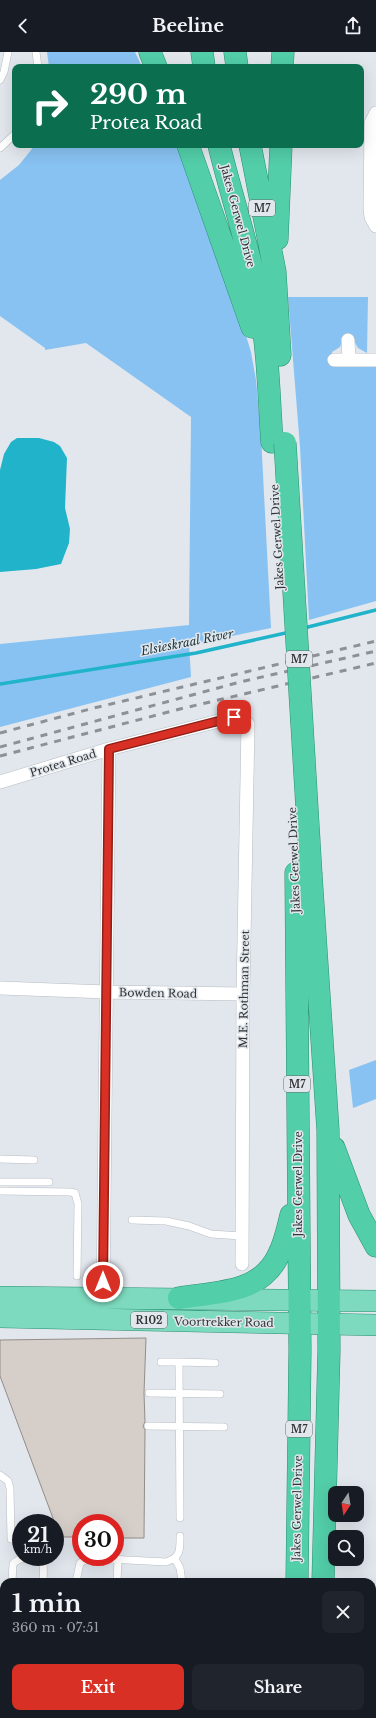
<!DOCTYPE html>
<meta charset="utf-8">
<style>
body{margin:0;font-family:"Libre Baskerville",serif;background:#20242c;color:#f1f3f6;height:100vh;display:flex;flex-direction:column;font-size:15px;white-space:nowrap}
*{box-sizing:border-box;margin:0}
p{font-size:13px;color:#9ea1a6}
.icon{flex:none;width:22px;height:22px;fill:none;stroke:currentColor;stroke-width:2;stroke-linecap:round;stroke-linejoin:round}
.map{position:relative;flex:1;overflow:hidden}
.sheet{position:absolute;left:0px;top:1526px;width:376px;height:140px;display:flex;flex-direction:column;background:#171b24;border-radius:12px 12px 0 0;box-shadow:0 4px 16px #0002}
.sheet>*{flex:none}
.guide{position:absolute;left:12px;top:12px;width:352px;height:84px;border-radius:8px;box-shadow:0 4px 16px #0002;background:#0b6e4f;color:#fff;overflow:hidden}
.needle{width:26px;rotate:192deg}
.controls{position:absolute;left:328px;top:1434px;display:grid;gap:8px}
.controls a{display:grid;place-items:center;width:36px;height:36px;border-radius:8px;background:#171b24;box-shadow:0 4px 16px #0002;font-size:20px}
.speed{position:absolute;left:12px;top:1462px;display:flex;gap:8px;font-size:20px;font-weight:700;text-align:center}
.speed>*{display:grid;place-content:center;width:52px;height:52px;border-radius:50%;background:#171b24;box-shadow:0 4px 16px #0002;line-height:1}
.speed small{font-size:10px;font-weight:400}
.speed .limit{border:6px solid #d22;background:#fff;color:#111}
.pin{position:absolute;display:grid;place-items:center;width:34px;height:34px;color:#fff;margin:-17px;border-radius:8px;box-shadow:0 2px 6px #0006}
.me{position:absolute;width:44px;margin:-22px;rotate:0deg;stroke-linejoin:round;filter:drop-shadow(0 0 3px #0008)}
.turn{display:flex;align-items:center;gap:14px;height:84px;padding:0 12px;font-size:18px}
.turn .icon{width:52px;height:52px;stroke-width:2.5}
.turn b{display:block;font-size:28px;line-height:34px}
.round{display:grid;place-items:center;flex:none;width:42px;height:42px;border-radius:8px;background:#20242c}
.head{display:flex;align-items:center;justify-content:space-between;height:68px;padding:0 12px}
h1{font-size:24px;font-weight:700;line-height:30px}
.button{display:flex;gap:8px;margin-top:auto;padding:8px 12px}
.button a{flex:1;height:46px;border-radius:8px;background:#d93025;color:#fff;font-size:16px;font-weight:700;line-height:46px;text-align:center}
.button a+a{background:#20242c;color:#f1f3f6}
header{display:flex;justify-content:space-between;align-items:center;height:52px;padding:0 12px;background:#171b24;font-size:18px;font-weight:700}
.map>svg:first-child{display:block}
</style>
<header><svg class="icon" aria-label="back" viewBox="0 0 24 24"><path d="M15 5l-7 7 7 7"/></svg>Beeline<svg class="icon" aria-label="share" viewBox="0 0 24 24"><path d="M12 15V3M7 8l5-5 5 5M5 13v7h14v-7"/></svg></header>
<div class="map">
<svg width="376" height="1666" viewBox="0 0 376 1666">
<rect width="100%" height="100%" fill="#e1e7ed"/>
<path fill="#88c2f2" d="M 47,0 L 135,0 L 142,15 L 49,15 Z
M 35,93 L 177,93 L 232,238 L 251,300 L 256,328 L 261,384 L 271,576 L 189,593 L 191,625 L 0,675 L 0,592 L 189,573 L 191,365 L 86,291 L 45,298 L 45,296 L 0,264 L 0,128 L 19,113 Z
M 288,245 L 368,245 L 367,301 L 358,296 L 354,289 L 342,290 L 340,295 L 332,300 L 332,312 L 376,313 L 376,549 L 309,568 L 300,395 Z
M 376,1008 L 376,1047 L 353,1056 L 349,1018 Z"/>
<path fill="#20b3ca" d="M 17,386 L 39,386 L 54,390 L 60,394 L 67,406 L 65,456 L 70,477 L 69,491 L 61,512 L 36,517 L 0,520 L 0,418 L 4,402 L 11,390 Z"/>
<g fill="none" stroke-linecap="round" stroke-linejoin="round">
<path stroke="#20b3ca" stroke-width="3.5" d="M 304,576 L 376,558
M 0,632 L 196,601 L 290,580"/>
</g>
<path fill="#d5cec9" stroke="#948d89" d="M 146,1286 L 144,1341 L 145,1370 L 143,1374 L 145,1378 L 144,1486 L 115,1486 L 115,1471 L 81,1471 L 81,1485 L 60,1485 L 0,1324 L 0,1288 Z"/>
<g fill="none" stroke-linecap="round" stroke-linejoin="round">
<g stroke="#b7bdc2" stroke-width="8">
<path id="service" d="M 36,0 L 38,15
M 0,28 L 4,20 L 8,0
M 0,96 L 15,82
M 0,1107 L 34,1108
M 0,1130 L 49,1130
M 0,1139 L 70,1140 L 75,1141 L 78,1152 L 77,1224
M 132,1168 L 166,1169 L 189,1174 L 211,1182 L 242,1184
M 161,1310 L 179,1310
M 149,1341 L 220,1342
M 148,1374 L 224,1375
M 0,1423 L 8,1429 L 10,1436 L 11,1487 L 21,1488
M 180,1466 L 179,1310 L 215,1311
M 175,1507 L 180,1516 L 182,1530
M 12,1530 L 13,1512 C 19,1505 39,1502 43,1513 C 44,1518 43,1525 43,1530
M 76,1530 L 80,1511 L 89,1506 L 166,1510 C 181,1505 180,1498 180,1484
M 117,1530 L 118,1508
M 228,1662 L 231,1664
M 165,1666 L 169,1662"/>
</g>
<g stroke="#b7bdc2" stroke-width="14">
<path id="minor" d="M 376,61 L 371,71 L 370,156 L 371,165 L 376,174
M 348,288 L 349,308
M 334,308 L 376,308
M 0,730 L 109,697 L 234,665 L 242,666 L 248,672 L 243,942 L 242,1212
M 0,936 L 107,940 L 243,942
M 103,1246 L 109,697
M 0,1568 L 4,1568
M 92,1662 L 93,1666"/>
</g>
<g stroke="#2b9072" stroke-width="22">
<path id="primary" d="M 0,1245 L 376,1249
M 0,1265 L 376,1273"/>
</g>
<g stroke="#2b9072" stroke-width="23">
<path id="trunk" d="M 150,0 L 156,15
M 202,0 L 204,15
M 235,0 L 237,15
M 282,15 L 283,0
M 188,93 L 252,275
M 219,93 C 232,147 250,199 260,253 C 268,298 269,344 272,390
M 250,93 L 275,220 L 280,303
M 277,187 L 281,93
M 296,821 L 300,1298 L 297,1530
M 311,823 L 328,1078 L 329,1298 L 323,1530
M 334,1096 L 359,1163 L 376,1194
M 179,1246 C 216,1240 260,1242 278,1204 C 285,1191 288,1176 291,1163
M 295,1666 L 295,1662
M 318,1666 L 318,1662"/>
</g>
<use href="#service" stroke="#fff" stroke-width="7"/>
<use href="#minor" stroke="#fff" stroke-width="13"/>
<use href="#primary" stroke="#7ddabe" stroke-width="21"/>
<use href="#trunk" stroke="#52cea8" stroke-width="22"/>
<path stroke="#8d9195" stroke-width="3" stroke-dasharray="7 7" stroke-linecap="butt" d="M 0,681 L 94,656 L 376,589
M 0,695 L 240,630 L 376,599
M 0,704 L 180,657 L 376,611"/>
<g stroke="#2b9072" stroke-width="23" stroke-linecap="butt">
<path id="trunk-bridge" d="M 285,391 L 311,823"/>
</g>
<use href="#trunk-bridge" stroke="#52cea8" stroke-width="22"/>
</g>
<g fill="none" stroke-linecap="round" stroke-linejoin="round">
<g stroke="#8d1f18" stroke-width="10">
<path id="route" d="M 103,1230 L 109,697 L 234,665"/>
</g>
<use href="#route" stroke="#d93025" stroke-width="7"/>
</g>
<g text-anchor="middle" dominant-baseline="central" stroke-width="3" stroke-linejoin="round" paint-order="stroke">
<g fill="#e1e7ed" stroke="#666a6d" stroke-width="1">
<rect x="249" y="148" width="26" height="16" rx="3"/>
<rect x="286" y="599" width="26" height="16" rx="3"/>
<rect x="284" y="1024" width="26" height="16" rx="3"/>
<rect x="131" y="1260" width="36" height="16" rx="3"/>
<rect x="286" y="1369" width="26" height="16" rx="3"/>
</g>
<g font-size="10" font-weight="bold" fill="#323436">
<text x="262" y="156">M7</text>
<text x="299" y="607">M7</text>
<text x="297" y="1032">M7</text>
<text x="149" y="1268">R102</text>
<text x="299" y="1377">M7</text>
</g>
<g font-size="11" fill="#323436" stroke="#e1e7ed">
<text transform="translate(238 164) rotate(75)">Jakes Gerwel Drive</text>
<text transform="translate(277 485) rotate(-93)">Jakes Gerwel Drive</text>
<text transform="translate(63 711) rotate(-17)">Protea Road</text>
<text transform="translate(294 808) rotate(-92)">Jakes Gerwel Drive</text>
<text transform="translate(244 937) rotate(-89)">M.E. Rothman Street</text>
<text transform="translate(158 941) rotate(1)">Bowden Road</text>
<text transform="translate(298 1132) rotate(-90)">Jakes Gerwel Drive</text>
<text transform="translate(224 1270) rotate(1)">Voortrekker Road</text>
<text transform="translate(297 1456) rotate(-89)">Jakes Gerwel Drive</text>
</g>
<g font-size="12" font-style="italic" fill="#22393d" stroke="#e1e7ed">
<text transform="translate(187 590) rotate(-11)">Elsieskraal River</text>
</g>
</g>
</svg>
<div class="controls">
<a><svg class="needle" viewBox="-14 -14 28 28"><path d="M0-13l5 13h-10z" fill="#e53935"/><path d="M0 13l5-13h-10z" fill="#9ea1a6"/></svg></a>
<a><svg class="icon" aria-label="search" viewBox="0 0 24 24"><circle cx="10" cy="10" r="6"/><path d="M15 15l6 6"/></svg></a>
</div>
<div class="speed"><div>21<small>km/h</small></div><div class="limit">30</div></div>
<div class="pin" style="left:234px;top:665px;background:#d93025"><svg class="icon" aria-label="arrive" viewBox="0 0 24 24"><path d="M6 21V4h12l-3 4 3 4H6"/></svg></div>
<svg class="me" style="left:103px;top:1230px" viewBox="-20 -20 40 40"><circle r="17" fill="#d93025" stroke="#fff" stroke-width="3"/><path d="M0-11L8 9 0 5-8 9z" fill="#fff"/></svg>
<div class="guide">
<div class="turn"><svg class="icon" aria-label="right" viewBox="0 0 24 24"><path d="M7 20v-9h11M14 6l5 5-5 5"/></svg><div><b>290 m</b>Protea Road</div></div>
</div>
<section class="sheet">
<div class="head"><div><h1>1 min</h1><p>360 m · 07:51</p></div><a class="round"><svg class="icon" aria-label="close" viewBox="0 0 24 24"><path d="M6 6l12 12M18 6L6 18"/></svg></a></div>
<div class="button"><a>Exit</a><a>Share</a></div>
</section>
</div>
